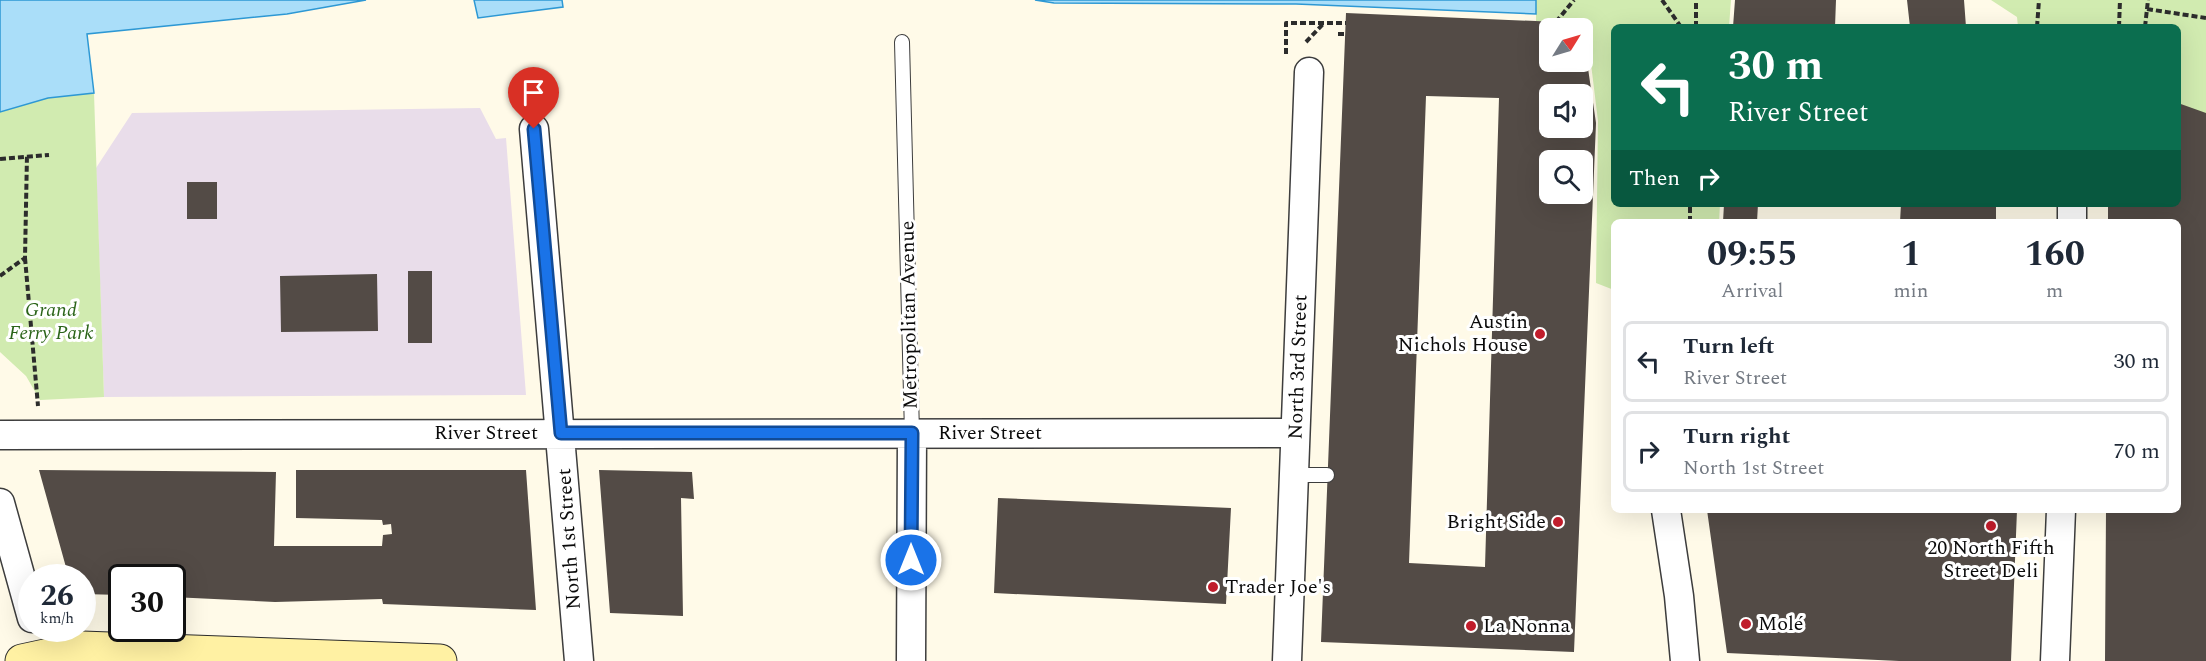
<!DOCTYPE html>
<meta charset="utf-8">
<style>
body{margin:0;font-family:Spectral,serif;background:#f2f2f3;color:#1f2937;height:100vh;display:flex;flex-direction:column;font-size:22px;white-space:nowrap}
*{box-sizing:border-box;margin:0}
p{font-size:20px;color:#747a83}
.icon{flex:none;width:33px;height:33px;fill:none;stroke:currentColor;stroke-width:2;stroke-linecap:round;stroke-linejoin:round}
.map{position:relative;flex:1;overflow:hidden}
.panel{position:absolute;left:1611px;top:219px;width:570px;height:294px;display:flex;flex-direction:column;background:#fff;border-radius:9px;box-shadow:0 6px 24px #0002}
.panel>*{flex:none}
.hud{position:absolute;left:1611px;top:24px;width:570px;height:183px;border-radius:9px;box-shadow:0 6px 24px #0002;background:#0b6e4f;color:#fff;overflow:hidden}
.needle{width:39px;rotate:53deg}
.fabs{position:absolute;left:1539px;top:18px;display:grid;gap:12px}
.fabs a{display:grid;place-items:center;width:54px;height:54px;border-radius:9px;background:#fff;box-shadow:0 6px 24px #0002;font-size:30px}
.speed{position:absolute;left:18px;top:564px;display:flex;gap:12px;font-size:30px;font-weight:700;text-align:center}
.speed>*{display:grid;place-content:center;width:78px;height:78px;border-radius:50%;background:#fff;box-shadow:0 6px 24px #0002;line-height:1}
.speed small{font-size:15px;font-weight:400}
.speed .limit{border:3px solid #111;border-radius:9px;background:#fff;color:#111}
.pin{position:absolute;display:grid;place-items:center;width:51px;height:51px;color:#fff;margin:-62px -26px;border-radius:50% 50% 50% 0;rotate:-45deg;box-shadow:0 0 6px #0007}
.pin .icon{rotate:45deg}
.me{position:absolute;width:66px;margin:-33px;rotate:0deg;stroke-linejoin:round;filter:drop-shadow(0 0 4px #0008)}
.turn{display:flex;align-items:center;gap:21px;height:126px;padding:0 18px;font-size:27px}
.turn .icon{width:78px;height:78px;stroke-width:2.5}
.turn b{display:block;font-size:42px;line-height:51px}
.then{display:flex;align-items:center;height:57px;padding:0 18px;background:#0003;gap:12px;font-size:22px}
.eta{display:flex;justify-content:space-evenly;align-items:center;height:102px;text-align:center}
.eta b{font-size:36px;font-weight:700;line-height:42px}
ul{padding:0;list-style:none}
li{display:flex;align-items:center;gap:18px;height:81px;margin:0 12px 9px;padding:0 6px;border:3px solid #e0e1e3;border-radius:9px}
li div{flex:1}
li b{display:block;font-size:22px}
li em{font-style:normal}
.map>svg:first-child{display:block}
</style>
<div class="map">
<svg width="2206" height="661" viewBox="0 0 2206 661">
<rect width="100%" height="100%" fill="#fffae8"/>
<path fill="#e9ddea" d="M 480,108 L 496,139 L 506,138 L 526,395 L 104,397 L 96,168 L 132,113 Z"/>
<path fill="#d1ebb0" d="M 1536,0 L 1731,0 L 1729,27 L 1614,27 L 1614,204 L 1720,204 L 1719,222 L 1614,222 L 1614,290 L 1596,283 L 1598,121 L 1586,23 L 1536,21 Z
M 1991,0 L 2206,0 L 2206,151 L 2178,148 L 2178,27 L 2018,27 L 2017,17 Z
M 94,93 L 104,397 L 40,400 L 26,376 L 0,352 L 0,112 L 48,98 Z"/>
<path fill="#aadef9" stroke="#2d98d4" stroke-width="1.5" d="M 0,0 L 366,0 L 287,14 L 87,34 L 94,93 L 48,98 L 0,112 Z
M 474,0 L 562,0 L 563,7 L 478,18 Z
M 1035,0 L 1536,0 L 1536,14 L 1296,4 L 1054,3 Z"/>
<path fill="#534b46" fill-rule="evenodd" d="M 1735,0 L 1836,0 L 1835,27 L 1768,24 L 1768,27 L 1733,27 Z
M 1907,0 L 1964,0 L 1966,27 L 1910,27 Z
M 1346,13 L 1581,23 L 1582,28 L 1550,28 L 1550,62 L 1582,62 L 1584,41 L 1596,123 L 1574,652 L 1321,642 ZM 1550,94 L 1582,94 L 1582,128 L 1550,128 ZM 1426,96 L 1499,98 L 1485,567 L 1409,563 ZM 1550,160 L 1582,160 L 1582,194 L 1550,194 Z
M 2178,103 L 2206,113 L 2206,661 L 2105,661 L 2106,510 L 2178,510 L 2178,222 L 2108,222 L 2108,204 L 2178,204 Z
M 187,182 L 217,182 L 217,219 L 187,219 Z
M 1724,204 L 1758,204 L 1757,222 L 1723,222 Z
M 1901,204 L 1996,204 L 1996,222 L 1900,222 Z
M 408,271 L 432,271 L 432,343 L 408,343 Z
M 377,274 L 378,331 L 281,332 L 280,276 Z
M 39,470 L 276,472 L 274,546 L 382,546 L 383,535 L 392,534 L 391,524 L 383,525 L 382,520 L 296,518 L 296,470 L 526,470 L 536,610 L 383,604 L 382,599 L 275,602 L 172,597 L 172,578 L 122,578 L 122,595 L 82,594 L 82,578 L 69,578 Z
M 599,470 L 692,472 L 694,499 L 681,498 L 683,616 L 610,613 Z
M 998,498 L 1231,508 L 1226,604 L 994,593 Z
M 1707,510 L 2017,510 L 2011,661 L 1899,661 L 1727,653 Z"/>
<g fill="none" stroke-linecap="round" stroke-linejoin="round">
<g stroke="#3d3d3d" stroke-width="16">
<path id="service" d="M 902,42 L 912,433
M 1294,475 L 1327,475"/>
</g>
<g stroke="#3d3d3d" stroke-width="31">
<path id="minor" d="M 534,129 L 579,661
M 2072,222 L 2072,204
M 0,435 L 1295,433
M 0,503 L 32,618
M 1666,510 L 1679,596 L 1685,661
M 911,661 L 912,433
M 1287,661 L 1309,72
M 2055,661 L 2061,510"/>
</g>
<g stroke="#2c2c2c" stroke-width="35">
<path id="secondary" d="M 22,661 L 82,648 L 440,661"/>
</g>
<path stroke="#2c2c2c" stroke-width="4" stroke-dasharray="6 3" stroke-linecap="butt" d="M 1662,0 L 1681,27
M 2147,9 L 2206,18
M 1556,22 L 1574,0
M 1696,27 L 1696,0
M 2037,27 L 2039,0
M 2119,27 L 2120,0
M 2145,27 L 2148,0
M 1338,34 L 1346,34
M 1306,42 L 1324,23
M 1286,54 L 1286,23 L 1346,23
M 0,159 L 49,155
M 1690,222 L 1690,204
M 25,258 L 38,406
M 0,276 L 25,258 L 27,155"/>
<use href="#service" stroke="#fff" stroke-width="14"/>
<use href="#minor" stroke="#fff" stroke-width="28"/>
<use href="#secondary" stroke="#fff1a3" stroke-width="33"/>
</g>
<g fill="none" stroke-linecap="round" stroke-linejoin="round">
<g stroke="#114b97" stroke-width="15">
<path id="route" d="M 534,129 L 561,433 L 912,433 L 911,560"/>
</g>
<use href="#route" stroke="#1a73e8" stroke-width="10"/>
</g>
<g fill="#c01d2b" stroke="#fff" stroke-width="2">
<circle cx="1540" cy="334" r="6"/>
<circle cx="1558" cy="522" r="6"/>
<circle cx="1991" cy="526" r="6"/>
<circle cx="1213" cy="587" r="6"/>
<circle cx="1746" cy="624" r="6"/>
<circle cx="1471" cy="626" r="6"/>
</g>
<g text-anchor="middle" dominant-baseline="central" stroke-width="6" stroke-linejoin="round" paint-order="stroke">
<g font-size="20" font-style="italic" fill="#2b6419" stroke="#fff">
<text x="51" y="310">Grand<tspan x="51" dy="23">Ferry Park</tspan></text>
</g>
<g font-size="20" fill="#0a0a0a" stroke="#fff">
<text transform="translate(909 315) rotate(-91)">Metropolitan Avenue</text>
<text transform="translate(1298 367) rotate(-88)">North 3rd Street</text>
<text x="486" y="433">River Street</text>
<text x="990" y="433">River Street</text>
<text transform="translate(569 539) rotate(-94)">North 1st Street</text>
</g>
<g font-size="20" fill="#0a0a0a" stroke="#fff" text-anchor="start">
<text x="1528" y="322" text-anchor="end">Austin<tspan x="1528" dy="23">Nichols House</tspan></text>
<text x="1546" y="522" text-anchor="end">Bright Side</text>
<text x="1991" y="548" text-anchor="middle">20 North Fifth<tspan x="1991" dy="23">Street Deli</tspan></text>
<text x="1225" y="587">Trader Joe's</text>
<text x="1758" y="624">Molé</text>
<text x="1483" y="626">La Nonna</text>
</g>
</g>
</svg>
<div class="fabs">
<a><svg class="needle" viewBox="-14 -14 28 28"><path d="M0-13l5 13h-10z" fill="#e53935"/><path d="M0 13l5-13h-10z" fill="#747a83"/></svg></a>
<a><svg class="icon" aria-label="sound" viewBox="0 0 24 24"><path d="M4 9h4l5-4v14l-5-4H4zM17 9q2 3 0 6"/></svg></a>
<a><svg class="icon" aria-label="search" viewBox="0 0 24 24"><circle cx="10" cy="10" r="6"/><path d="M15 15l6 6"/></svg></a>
</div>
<div class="speed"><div>26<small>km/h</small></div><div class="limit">30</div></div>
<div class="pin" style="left:534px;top:129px;background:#d93025"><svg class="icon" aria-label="arrive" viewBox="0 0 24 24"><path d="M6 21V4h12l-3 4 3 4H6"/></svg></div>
<svg class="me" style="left:911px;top:560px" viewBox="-20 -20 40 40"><circle r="17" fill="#1a73e8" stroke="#fff" stroke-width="3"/><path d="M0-11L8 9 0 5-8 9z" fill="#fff"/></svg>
<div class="hud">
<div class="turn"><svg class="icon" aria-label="left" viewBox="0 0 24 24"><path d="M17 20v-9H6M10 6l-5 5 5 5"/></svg><div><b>30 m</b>River Street</div></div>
<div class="then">Then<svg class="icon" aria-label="right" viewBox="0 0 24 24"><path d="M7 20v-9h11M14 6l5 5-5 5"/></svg></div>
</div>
<section class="panel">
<div class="eta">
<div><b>09:55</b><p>Arrival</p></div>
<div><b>1</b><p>min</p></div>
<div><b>160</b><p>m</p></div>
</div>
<ul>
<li><svg class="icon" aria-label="left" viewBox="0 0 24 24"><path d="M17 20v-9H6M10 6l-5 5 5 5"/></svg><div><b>Turn left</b><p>River Street</p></div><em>30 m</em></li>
<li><svg class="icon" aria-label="right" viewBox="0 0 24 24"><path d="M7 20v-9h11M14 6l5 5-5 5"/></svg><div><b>Turn right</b><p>North 1st Street</p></div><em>70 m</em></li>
</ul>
</section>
</div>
